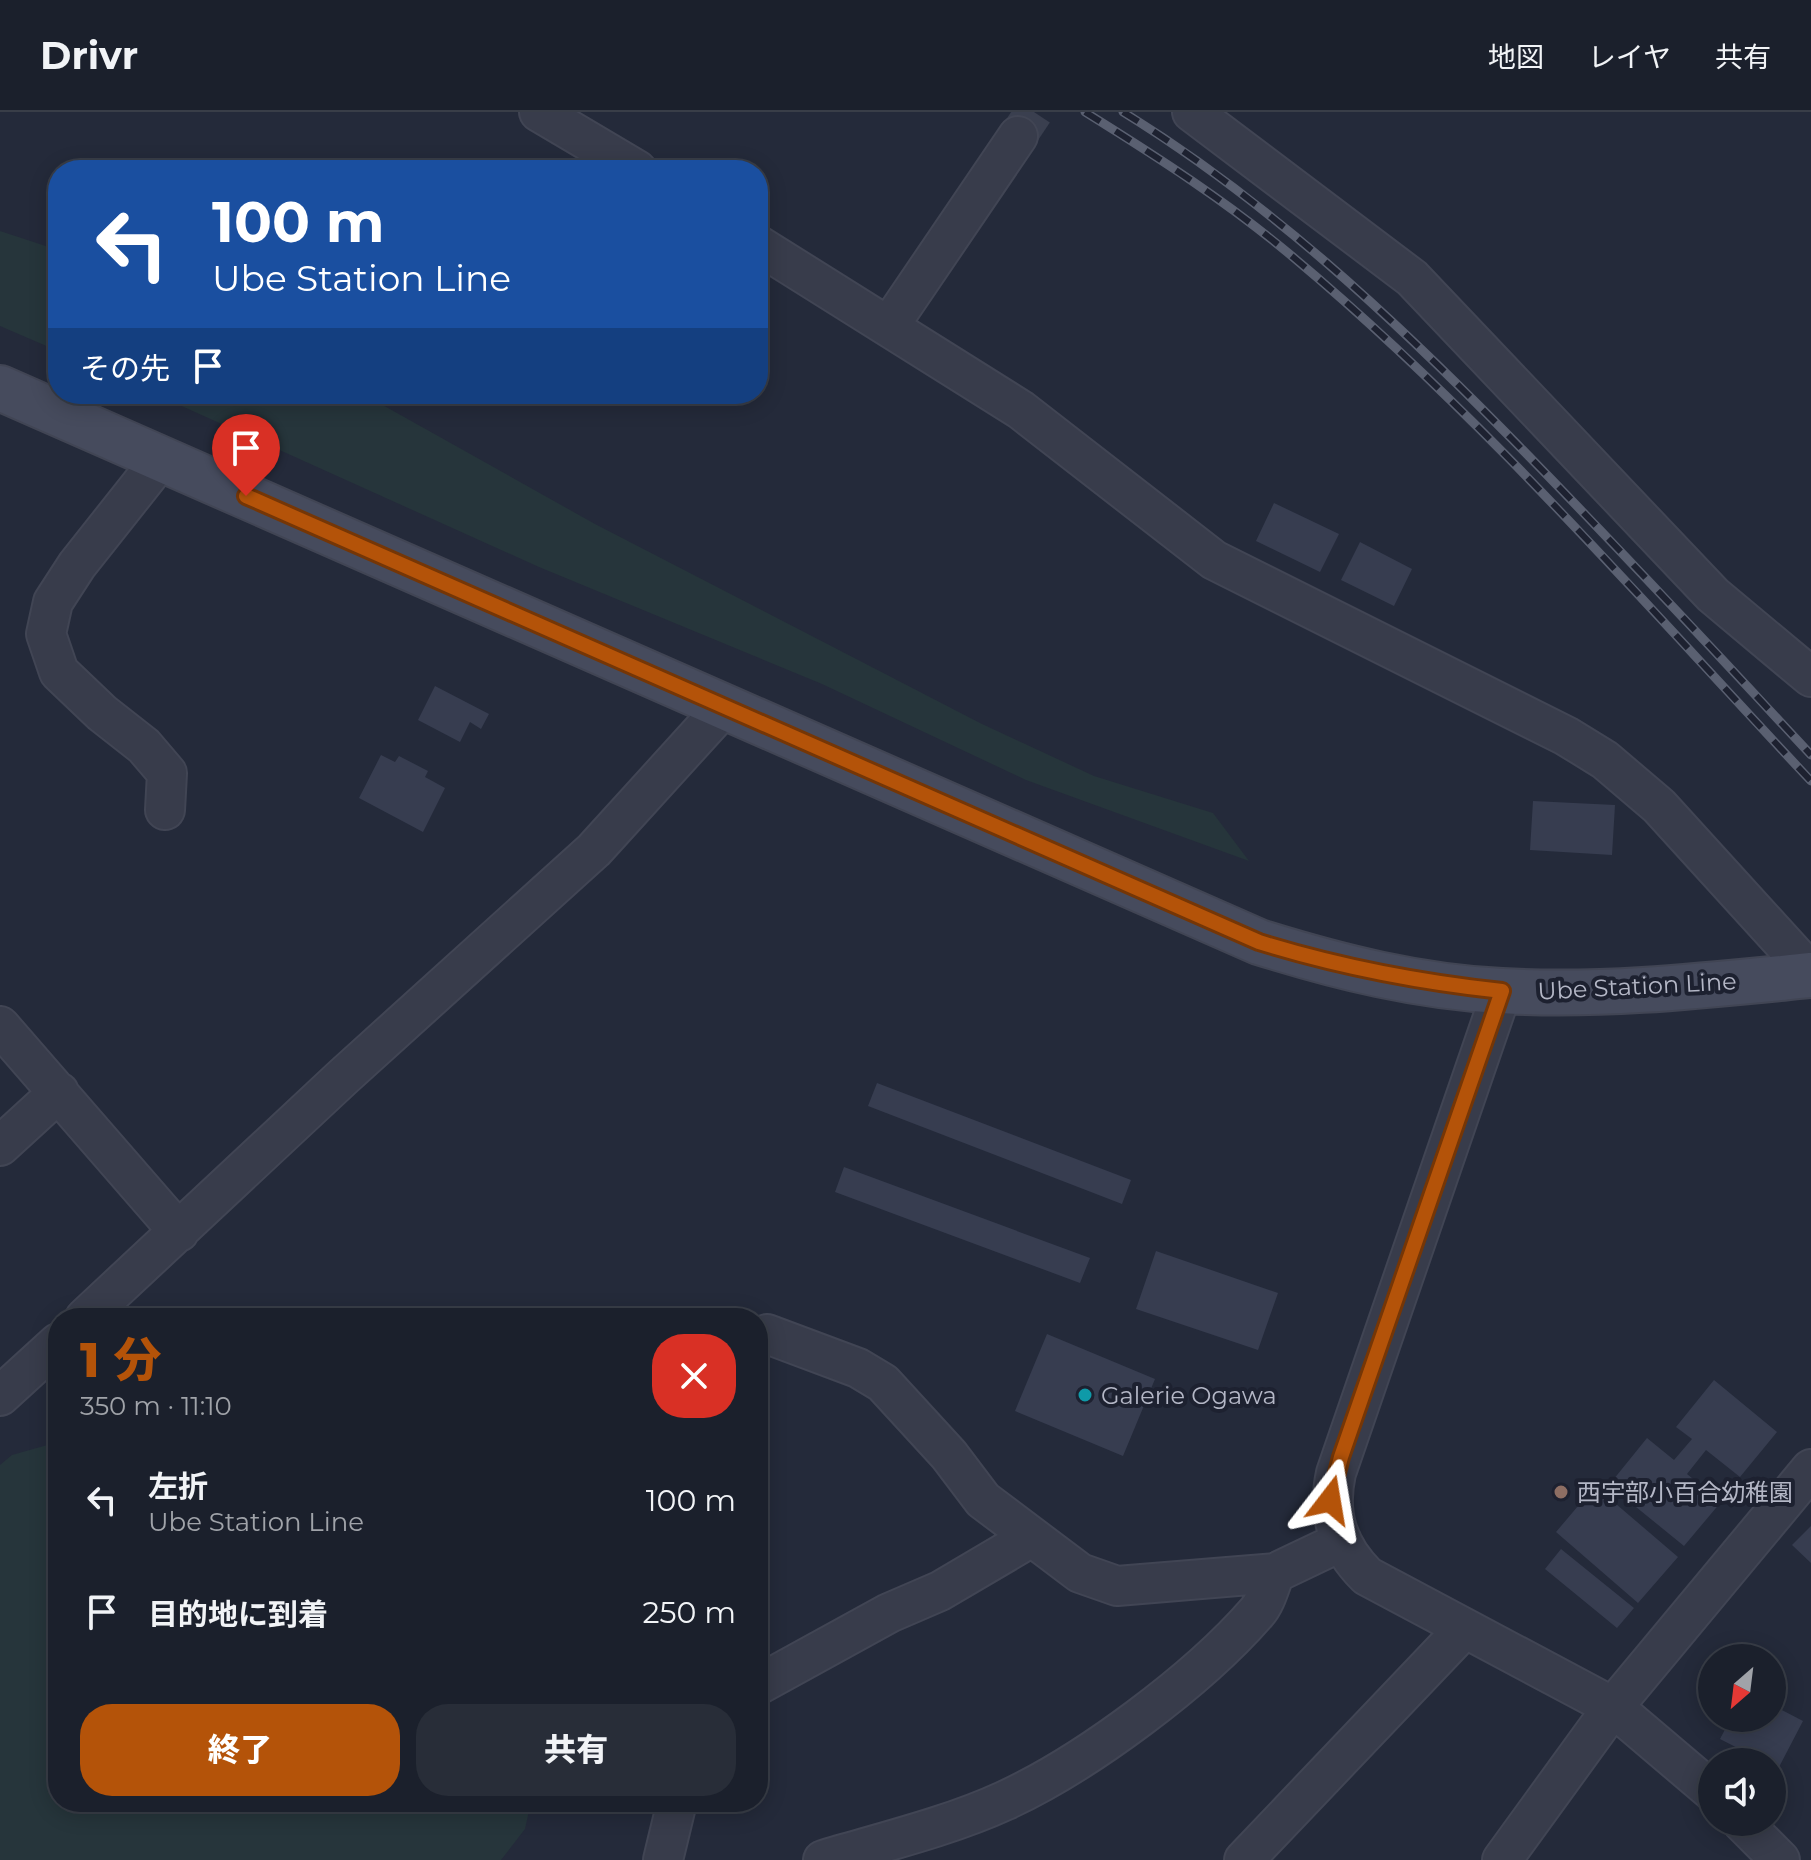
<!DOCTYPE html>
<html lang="ja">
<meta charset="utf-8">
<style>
body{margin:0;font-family:Montserrat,"Noto Sans JP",sans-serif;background:#282d38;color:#f1f3f6;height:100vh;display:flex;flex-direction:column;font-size:30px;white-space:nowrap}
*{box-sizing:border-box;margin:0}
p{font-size:26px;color:#a0a3a9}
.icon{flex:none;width:44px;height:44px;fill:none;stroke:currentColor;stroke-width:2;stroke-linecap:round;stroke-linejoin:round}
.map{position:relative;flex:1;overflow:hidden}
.side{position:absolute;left:48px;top:1196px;width:720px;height:504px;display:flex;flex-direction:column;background:#1b202c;border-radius:32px;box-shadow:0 4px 20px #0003,0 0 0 2px #393e48}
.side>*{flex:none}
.hud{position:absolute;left:48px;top:48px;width:720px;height:244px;border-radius:32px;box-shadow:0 4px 20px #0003,0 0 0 2px #393e48;background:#1a4fa0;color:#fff;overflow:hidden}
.needle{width:52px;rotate:208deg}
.controls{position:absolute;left:1698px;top:1532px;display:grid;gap:16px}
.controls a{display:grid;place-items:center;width:88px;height:88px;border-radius:50%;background:#1b202c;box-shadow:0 4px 20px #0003,0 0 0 2px #393e48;font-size:40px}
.pin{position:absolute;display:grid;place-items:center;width:68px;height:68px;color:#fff;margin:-82px -34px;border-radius:50% 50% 50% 0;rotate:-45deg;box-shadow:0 0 8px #0007}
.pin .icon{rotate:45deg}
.me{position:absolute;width:88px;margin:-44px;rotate:14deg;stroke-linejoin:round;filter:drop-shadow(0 0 6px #0008)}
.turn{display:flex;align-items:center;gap:28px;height:168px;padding:0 32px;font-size:36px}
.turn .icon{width:104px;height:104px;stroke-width:2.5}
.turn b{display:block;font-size:56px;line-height:68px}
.then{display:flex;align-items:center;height:76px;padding:0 32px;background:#0003;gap:16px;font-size:30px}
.round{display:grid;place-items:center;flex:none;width:84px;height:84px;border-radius:32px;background:#282d38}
.overview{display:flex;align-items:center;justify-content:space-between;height:136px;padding:0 32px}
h1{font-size:48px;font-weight:800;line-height:60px;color:#b45309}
.action{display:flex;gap:16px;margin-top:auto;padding:16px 32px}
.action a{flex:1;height:92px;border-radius:32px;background:#b45309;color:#fff;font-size:32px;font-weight:800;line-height:92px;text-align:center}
.action a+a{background:#282d38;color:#f1f3f6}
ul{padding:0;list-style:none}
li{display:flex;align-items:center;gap:24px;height:112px;padding:0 32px}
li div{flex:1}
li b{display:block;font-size:30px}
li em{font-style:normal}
header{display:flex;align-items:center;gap:48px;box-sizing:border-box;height:112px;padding:0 40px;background:#1b202c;border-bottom:2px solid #393e48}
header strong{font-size:38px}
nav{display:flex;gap:44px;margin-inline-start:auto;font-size:28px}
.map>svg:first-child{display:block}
</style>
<header>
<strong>Drivr</strong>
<nav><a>地図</a><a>レイヤ</a><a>共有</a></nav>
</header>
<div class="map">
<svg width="1811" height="1748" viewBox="0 0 1811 1748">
<rect width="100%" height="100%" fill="#242a3a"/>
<path fill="#26353b" d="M 0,119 L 58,138 L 58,239 L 0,214 Z
M 155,282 L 363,282 L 595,412 L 980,611 L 1094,664 L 1213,701 L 1249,749 L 1026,668 L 822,572 L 539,455 Z
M 58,1330 L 58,1690 L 531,1690 L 525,1717 L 501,1748 L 0,1748 L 0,1353 L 12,1343 Z"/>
<path fill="#373d50" d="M 1274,391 L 1339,422 L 1320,460 L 1256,429 Z
M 1360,430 L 1412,457 L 1394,494 L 1341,468 Z
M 435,574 L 489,602 L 481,617 L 470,610 L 460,630 L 418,608 Z
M 381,643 L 395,650 L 399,644 L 428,659 L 425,665 L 445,676 L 423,720 L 359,686 Z
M 1533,689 L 1615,693 L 1612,743 L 1530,738 Z
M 877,971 L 1131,1068 L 1122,1092 L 868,994 Z
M 844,1055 L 1090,1146 L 1080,1171 L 835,1080 Z
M 1156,1139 L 1278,1181 L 1258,1238 L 1136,1197 Z
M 1047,1222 L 1155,1267 L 1123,1344 L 1015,1299 Z
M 1714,1268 L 1777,1320 L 1740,1365 L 1706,1338 L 1687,1362 L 1721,1390 L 1684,1434 L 1609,1373 L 1647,1326 L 1674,1348 L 1692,1327 L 1676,1315 Z
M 1595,1374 L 1678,1445 L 1638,1491 L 1556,1420 Z
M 1811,1414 L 1811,1451 L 1792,1433 Z
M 1561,1437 L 1634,1496 L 1617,1516 L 1545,1457 Z
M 1772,1593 L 1803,1609 L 1778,1657 L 1772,1650 L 1765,1650 L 1720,1627 L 1731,1606 L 1772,1606 Z"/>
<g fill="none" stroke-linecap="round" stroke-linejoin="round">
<path stroke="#3a3f4f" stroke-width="38" stroke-dasharray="38 19" stroke-linecap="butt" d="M 1018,24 L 1034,0"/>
<g stroke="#414554" stroke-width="42">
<path id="street" d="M 539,0 L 637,58
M 1192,0 L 1412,166 L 1713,483 L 1811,565
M 758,133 L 1021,298 L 1214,448 L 1566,624 L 1605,648 L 1659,694 L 1811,861
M 889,214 L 1018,24
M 161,347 L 77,453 L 53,490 L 46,522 L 59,560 L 102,601 L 144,634 L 167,661 L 165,698
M 1502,879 L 1336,1361 C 1327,1402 1337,1434 1367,1464 L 1613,1595 L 1712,1679
M 0,914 L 179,1120
M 0,1034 L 59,980
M 85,1206 L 343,965 L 594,738 L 724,595
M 767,1222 L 858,1256 L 883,1271 L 949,1343 L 983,1388 L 1080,1461 L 1117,1474 L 1275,1461
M 0,1284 L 58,1231
M 758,1573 L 889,1501 L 940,1479 L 1030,1426
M 1742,1710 L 1780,1748
M 663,1748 L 677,1690
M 823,1748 C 880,1731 950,1714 1004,1689 C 1085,1652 1198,1568 1257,1500 C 1266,1490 1270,1473 1275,1461 L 1342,1429
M 1244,1748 L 1464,1517
M 1502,1748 L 1613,1595 L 1811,1357"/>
</g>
<g stroke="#414554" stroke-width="48">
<path id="secondary" d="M 0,276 L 1259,830 C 1339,855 1419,875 1502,879 C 1605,885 1709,873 1811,863"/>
</g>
<use href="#street" stroke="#383c4b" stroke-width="38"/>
<use href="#secondary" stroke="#464b5d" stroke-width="44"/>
<g stroke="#5a6071" stroke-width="9">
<path id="rail" d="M 1085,0 C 1156,44 1229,91 1293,145 C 1481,302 1644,491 1811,669
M 1123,0 C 1268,89 1392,205 1511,326 C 1613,430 1712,536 1811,643"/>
</g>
<use href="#rail" stroke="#1d2130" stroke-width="6" stroke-dasharray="18" stroke-linecap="butt"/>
</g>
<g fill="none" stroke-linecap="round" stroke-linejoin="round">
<g stroke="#753606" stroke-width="20">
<path id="route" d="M 246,384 L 1259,830 C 1340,855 1418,870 1502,879 L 1341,1345 L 1330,1388"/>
</g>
<use href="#route" stroke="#b45309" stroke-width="14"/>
</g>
<circle fill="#0f9aa8" stroke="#1d2130" stroke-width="3" cx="1085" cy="1283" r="8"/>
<circle fill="#8d6e63" stroke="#1d2130" stroke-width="3" cx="1561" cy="1380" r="8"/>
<g text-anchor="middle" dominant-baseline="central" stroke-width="8" stroke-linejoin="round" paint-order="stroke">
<g font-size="24" fill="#b4b7c6" stroke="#1d2130">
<text transform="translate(1637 874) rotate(-3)">Ube Station Line</text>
</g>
<g font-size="24" fill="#b4b7c6" stroke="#1d2130" text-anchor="start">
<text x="1101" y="1283">Galerie Ogawa</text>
<text x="1577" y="1380">西宇部小百合幼稚園</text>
</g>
</g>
</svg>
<div class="controls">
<a><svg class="needle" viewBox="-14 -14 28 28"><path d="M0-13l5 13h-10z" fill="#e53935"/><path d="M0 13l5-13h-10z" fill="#a0a3a9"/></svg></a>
<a><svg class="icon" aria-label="sound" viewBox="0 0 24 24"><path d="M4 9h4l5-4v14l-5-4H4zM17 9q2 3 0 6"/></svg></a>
</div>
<div class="pin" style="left:246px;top:384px;background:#d93025"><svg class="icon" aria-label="arrive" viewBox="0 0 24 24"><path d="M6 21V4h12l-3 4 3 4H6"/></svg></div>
<svg class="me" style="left:1330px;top:1388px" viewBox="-20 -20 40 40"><path d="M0-17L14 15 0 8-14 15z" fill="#b45309" stroke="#fff" stroke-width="4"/></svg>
<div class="hud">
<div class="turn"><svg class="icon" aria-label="left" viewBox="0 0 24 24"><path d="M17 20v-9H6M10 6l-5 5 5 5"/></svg><div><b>100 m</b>Ube Station Line</div></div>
<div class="then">その先<svg class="icon" aria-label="arrive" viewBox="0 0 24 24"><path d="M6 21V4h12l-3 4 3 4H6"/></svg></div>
</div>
<section class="side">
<div class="overview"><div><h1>1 分</h1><p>350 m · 11:10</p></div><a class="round" style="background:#d93025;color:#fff"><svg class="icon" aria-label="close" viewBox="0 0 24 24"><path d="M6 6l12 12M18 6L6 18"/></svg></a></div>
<ul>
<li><svg class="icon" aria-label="left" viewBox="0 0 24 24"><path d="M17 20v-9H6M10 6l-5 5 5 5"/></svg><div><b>左折</b><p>Ube Station Line</p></div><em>100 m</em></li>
<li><svg class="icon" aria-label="arrive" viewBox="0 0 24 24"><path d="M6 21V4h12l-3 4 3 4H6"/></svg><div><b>目的地に到着</b></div><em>250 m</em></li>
</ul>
<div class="action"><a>終了</a><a>共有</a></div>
</section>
</div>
